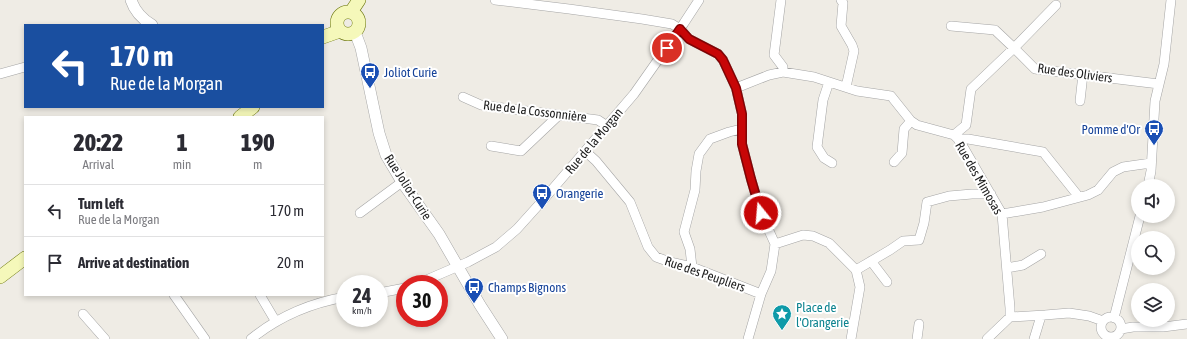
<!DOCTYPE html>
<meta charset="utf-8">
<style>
body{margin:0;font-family:"Asap Condensed",sans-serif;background:#f7f7f7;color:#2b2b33;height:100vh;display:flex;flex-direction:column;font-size:15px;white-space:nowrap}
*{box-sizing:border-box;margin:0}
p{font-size:13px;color:#7c7c81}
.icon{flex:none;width:22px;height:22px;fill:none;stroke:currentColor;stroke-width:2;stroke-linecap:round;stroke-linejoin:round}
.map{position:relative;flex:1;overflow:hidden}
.details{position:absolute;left:24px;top:116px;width:300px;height:180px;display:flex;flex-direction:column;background:#fff;border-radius:0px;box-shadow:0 2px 6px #0003}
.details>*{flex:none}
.banner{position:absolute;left:24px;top:24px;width:300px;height:84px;border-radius:0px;box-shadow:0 2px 6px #0003;background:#1a4fa0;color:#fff;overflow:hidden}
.buttons{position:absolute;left:1131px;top:179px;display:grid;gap:8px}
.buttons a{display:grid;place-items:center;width:44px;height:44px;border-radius:50%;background:#fff;box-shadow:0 2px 6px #0003;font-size:20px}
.speed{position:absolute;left:336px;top:275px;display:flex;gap:8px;font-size:20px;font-weight:700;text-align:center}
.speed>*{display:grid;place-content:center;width:52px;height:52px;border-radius:50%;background:#fff;box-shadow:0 2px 6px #0003;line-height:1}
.speed small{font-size:10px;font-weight:400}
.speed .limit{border:6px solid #d22;background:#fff;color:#111}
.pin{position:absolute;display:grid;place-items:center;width:34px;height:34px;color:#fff;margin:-17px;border:2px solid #fff;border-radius:50%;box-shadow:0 1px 4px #0007}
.me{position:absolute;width:44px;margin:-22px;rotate:343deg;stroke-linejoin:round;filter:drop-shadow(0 0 3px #0008)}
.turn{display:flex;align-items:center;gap:14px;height:84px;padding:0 20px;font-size:18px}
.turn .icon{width:52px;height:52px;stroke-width:2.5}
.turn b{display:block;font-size:28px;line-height:34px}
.eta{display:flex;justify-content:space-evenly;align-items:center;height:68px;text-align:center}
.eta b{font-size:24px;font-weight:800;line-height:28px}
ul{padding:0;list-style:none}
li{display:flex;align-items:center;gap:12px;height:52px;padding:0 20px;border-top:1px solid #e1e1e2}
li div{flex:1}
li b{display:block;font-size:15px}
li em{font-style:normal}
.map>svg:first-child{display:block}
</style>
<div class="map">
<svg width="1187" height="339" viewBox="0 0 1187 339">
<rect width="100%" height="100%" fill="#efece5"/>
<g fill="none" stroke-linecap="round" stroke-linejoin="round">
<g stroke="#a5a5a5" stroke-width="10">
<path id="minor" d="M 495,0 L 569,9 L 642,19 L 672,24 L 680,29 L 689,39 L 718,54 L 723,60 L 736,88 L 742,114 L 742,144 L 751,179 L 761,213 L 775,244 L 771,271 L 761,294 L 748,339
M 781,0 L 774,55 L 783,67 L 783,72
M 841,0 L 843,3 L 841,26 L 852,45 L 854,51 L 846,87
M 951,26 L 995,30 L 1014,48 L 1056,5
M 0,74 L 25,67
M 829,82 L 823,100 L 817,147 L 824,158 L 832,163
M 736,88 L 769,75 L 783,72 L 814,77 L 857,91 L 891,96 L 911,121 L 917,125 L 954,135 L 958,139 L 965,150 L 1002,214 L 1010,308 L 1010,317
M 463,97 L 481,105 L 598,120 L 607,126
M 1080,101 L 1083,74
M 954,135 L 966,125 L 971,89 L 1014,48 L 1035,69 L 1159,84
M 958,139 L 968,139 L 1043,152 L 1079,197
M 491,146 L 521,151 L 559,115
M 585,151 L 596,161 L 630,202 L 648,247 L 656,257 L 670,262 L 692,267 L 761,294
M 894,162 L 902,153 L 904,129 L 911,121
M 1148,186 L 1151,171 L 1155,101 L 1164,64 L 1171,0
M 360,213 L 402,182
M 1002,214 L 1043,207 L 1088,195 L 1098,190 L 1113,172 L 1123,167 L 1151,163
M 775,244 L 803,235 L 813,236 L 829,243 L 856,270 L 860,287 L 851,339
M 871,261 L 887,282
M 692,267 L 690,249 L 684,232 L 695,190 L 696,171 L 699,154 L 710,139 L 729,132 L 741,129
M 1007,268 L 1023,265 L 1041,254
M 856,270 L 890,250 L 903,241 L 919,240 L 924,223 L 927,202 L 949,196 L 972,194 L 991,194
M 417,284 L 468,262 L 496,247 L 517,229 L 544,199 L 634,94 L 684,23 L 699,0
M 379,293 L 405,288
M 174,295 L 205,339
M 260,295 L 276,322
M 83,314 L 105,339
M1101 327a10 10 0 1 1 20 0a10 10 0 1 1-20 0Z
M 1114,318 L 1140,216
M 1121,329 L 1133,327 L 1163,327 L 1187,324
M 251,339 C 278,317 311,303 345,297
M 917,339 L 919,324
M 987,339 L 1010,317 L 1045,315 L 1069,313 L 1089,316 L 1103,321
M 1034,339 L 1041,316"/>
</g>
<g stroke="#a5a5a5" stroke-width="12">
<path id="tertiary" d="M 131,0 C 135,12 142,19 152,25
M 355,32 L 361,48 L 379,133 L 386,155 L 402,182 L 439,234 L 480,305 L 502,339"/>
</g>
<g stroke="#687308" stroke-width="14">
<path id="secondary" d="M337 23a11 11 0 1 1 22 0a11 11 0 1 1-22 0Z
M 351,12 L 359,0
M 323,37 L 340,31
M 240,117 L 253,107
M 0,277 L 25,258"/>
</g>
<use href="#minor" stroke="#fff" stroke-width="9"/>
<use href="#tertiary" stroke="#fff" stroke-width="11"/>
<use href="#secondary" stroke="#f5f8ba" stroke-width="13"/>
</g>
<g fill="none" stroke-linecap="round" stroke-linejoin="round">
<g stroke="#810405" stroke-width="10">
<path id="route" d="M 667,48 L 680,29 L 689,39 L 718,54 L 723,60 L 736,88 L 742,114 L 742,144 L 751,179 L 761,213"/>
</g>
<use href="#route" stroke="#c70607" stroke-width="7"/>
</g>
<defs>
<g id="bus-pin" transform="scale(1)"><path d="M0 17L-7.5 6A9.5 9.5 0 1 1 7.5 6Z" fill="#1a4fb4" stroke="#fff"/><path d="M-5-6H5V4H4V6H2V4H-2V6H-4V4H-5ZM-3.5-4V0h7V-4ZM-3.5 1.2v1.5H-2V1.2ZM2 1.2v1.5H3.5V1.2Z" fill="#fff"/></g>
<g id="sight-pin" transform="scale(1)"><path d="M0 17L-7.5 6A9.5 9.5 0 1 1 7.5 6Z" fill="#0f9aa8" stroke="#fff"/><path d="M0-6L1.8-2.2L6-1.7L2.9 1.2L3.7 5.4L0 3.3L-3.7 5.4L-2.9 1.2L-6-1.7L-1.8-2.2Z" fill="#fff"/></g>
</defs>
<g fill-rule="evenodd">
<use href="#bus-pin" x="370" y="72"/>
<use href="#bus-pin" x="1154" y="129"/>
<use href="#bus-pin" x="542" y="193"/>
<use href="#bus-pin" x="474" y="287"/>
<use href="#sight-pin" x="782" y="314"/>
</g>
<g text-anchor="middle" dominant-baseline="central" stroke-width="4" stroke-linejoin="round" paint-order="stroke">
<g font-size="13" fill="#164399" stroke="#fff" text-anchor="start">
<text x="384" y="72">Joliot Curie</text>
<text x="1140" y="129" text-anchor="end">Pomme d'Or</text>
<text x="556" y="193">Orangerie</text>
<text x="488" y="287">Champs Bignons</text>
</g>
<g font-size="13" fill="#1e1e1e" stroke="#fff">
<text transform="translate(1075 73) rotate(8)">Rue des Oliviers</text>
<text transform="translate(535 111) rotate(7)">Rue de la Cossonnière</text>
<text transform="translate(594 141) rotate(-50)">Rue de la Morgan</text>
<text transform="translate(979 178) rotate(60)">Rue des Mimosas</text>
<text transform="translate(408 187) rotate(57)">Rue Joliot-Curie</text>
<text transform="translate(705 274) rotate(19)">Rue des Peupliers</text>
</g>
<g font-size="13" fill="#0d838f" stroke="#fff" text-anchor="start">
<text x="796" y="307">Place de<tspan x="796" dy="15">l'Orangerie</tspan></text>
</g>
</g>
</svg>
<div class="buttons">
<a><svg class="icon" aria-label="sound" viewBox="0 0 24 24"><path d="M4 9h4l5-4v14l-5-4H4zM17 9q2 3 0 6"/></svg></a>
<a><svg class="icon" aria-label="search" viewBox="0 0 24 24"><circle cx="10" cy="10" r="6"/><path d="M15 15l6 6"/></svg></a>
<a><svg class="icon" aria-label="layers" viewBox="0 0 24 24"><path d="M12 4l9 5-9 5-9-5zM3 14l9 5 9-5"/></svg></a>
</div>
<div class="speed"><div>24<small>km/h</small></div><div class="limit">30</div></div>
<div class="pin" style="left:667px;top:48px;background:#d93025"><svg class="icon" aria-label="arrive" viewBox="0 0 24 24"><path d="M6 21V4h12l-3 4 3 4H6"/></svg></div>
<svg class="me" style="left:761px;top:213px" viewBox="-20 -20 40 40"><circle r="17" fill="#c70607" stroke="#fff" stroke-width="3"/><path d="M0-11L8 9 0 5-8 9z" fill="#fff"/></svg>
<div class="banner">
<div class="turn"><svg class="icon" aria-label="left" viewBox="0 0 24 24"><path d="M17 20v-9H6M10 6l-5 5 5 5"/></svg><div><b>170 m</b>Rue de la Morgan</div></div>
</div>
<section class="details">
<div class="eta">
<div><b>20:22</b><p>Arrival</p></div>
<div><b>1</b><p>min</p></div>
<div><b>190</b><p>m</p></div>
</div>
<ul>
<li><svg class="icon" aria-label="left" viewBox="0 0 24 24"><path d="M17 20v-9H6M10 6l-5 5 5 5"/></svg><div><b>Turn left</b><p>Rue de la Morgan</p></div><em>170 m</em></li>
<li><svg class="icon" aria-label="arrive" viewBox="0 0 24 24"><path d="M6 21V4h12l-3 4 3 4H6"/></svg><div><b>Arrive at destination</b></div><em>20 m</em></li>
</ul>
</section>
</div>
